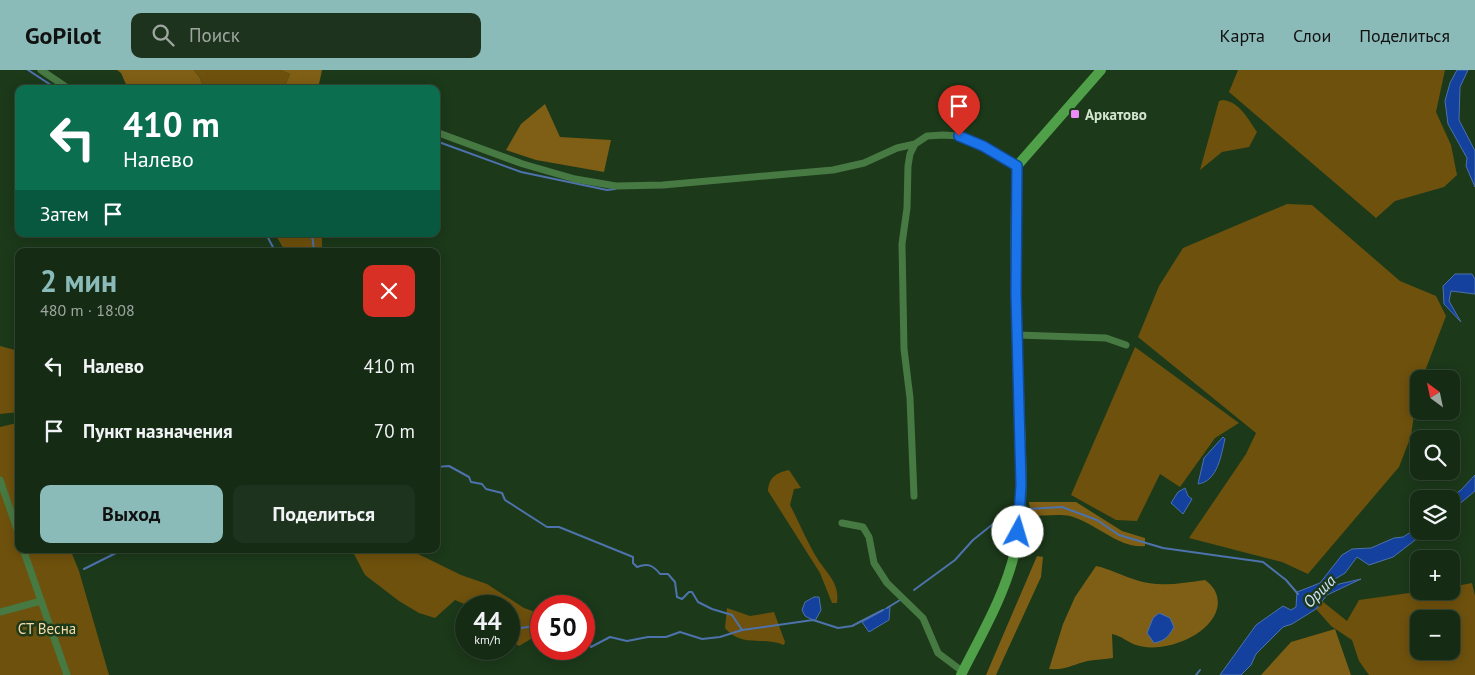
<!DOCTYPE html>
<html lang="ru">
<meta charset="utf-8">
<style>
body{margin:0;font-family:"PT Sans",sans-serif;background:#1e331d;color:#f1f3f6;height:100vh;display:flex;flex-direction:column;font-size:19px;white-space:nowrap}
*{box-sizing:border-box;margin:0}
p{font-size:16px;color:#9da7a0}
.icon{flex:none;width:28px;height:28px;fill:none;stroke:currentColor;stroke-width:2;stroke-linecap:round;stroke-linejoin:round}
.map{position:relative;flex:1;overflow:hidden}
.details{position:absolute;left:15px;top:178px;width:425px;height:305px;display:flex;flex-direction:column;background:#152b14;border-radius:10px;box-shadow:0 2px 12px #0003,0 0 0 1px #344734}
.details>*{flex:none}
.top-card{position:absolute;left:15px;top:15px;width:425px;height:152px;border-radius:10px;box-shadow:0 2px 12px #0003,0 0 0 1px #344734;background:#0b6e4f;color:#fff;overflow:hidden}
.needle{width:32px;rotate:327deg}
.fabs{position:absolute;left:1410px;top:300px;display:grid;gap:10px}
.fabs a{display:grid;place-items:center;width:50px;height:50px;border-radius:10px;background:#152b14;box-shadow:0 2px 12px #0003,0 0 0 1px #344734;font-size:25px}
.speed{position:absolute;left:455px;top:525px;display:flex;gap:10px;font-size:25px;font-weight:700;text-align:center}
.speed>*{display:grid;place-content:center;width:65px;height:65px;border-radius:50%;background:#152b14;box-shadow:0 2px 12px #0003,0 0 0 1px #344734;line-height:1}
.speed small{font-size:12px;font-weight:400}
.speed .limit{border:8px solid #d22;background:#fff;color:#111}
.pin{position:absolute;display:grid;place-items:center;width:42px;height:42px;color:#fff;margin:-51px -21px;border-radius:50% 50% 50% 0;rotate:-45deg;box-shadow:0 0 5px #0007}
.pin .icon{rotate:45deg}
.me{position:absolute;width:55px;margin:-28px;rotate:6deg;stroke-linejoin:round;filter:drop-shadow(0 0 4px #0008)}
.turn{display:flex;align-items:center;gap:18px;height:105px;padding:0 25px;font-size:22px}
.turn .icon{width:65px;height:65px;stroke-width:2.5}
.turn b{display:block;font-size:35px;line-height:42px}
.then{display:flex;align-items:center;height:48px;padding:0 25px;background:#0003;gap:10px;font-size:19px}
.round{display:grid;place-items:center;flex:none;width:52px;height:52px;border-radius:10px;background:#1e331d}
.overview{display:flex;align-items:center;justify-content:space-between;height:85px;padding:0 25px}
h1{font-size:30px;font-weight:700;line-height:38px;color:#8bbbb9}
.button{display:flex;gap:10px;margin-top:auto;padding:10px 25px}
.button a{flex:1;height:58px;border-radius:10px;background:#8bbbb9;color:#111;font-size:20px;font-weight:700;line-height:58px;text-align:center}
.button a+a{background:#1e331d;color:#f1f3f6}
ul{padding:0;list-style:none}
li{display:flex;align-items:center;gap:15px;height:65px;padding:0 25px}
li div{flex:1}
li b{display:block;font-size:19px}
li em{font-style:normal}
header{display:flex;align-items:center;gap:30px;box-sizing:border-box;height:70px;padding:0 25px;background:#8bbbb9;color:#111}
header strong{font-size:24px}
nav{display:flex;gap:28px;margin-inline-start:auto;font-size:18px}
.search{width:350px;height:45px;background:#1e331d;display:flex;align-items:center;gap:12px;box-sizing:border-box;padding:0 18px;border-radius:10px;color:#9da7a0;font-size:19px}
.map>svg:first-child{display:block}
</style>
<header>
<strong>GoPilot</strong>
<div class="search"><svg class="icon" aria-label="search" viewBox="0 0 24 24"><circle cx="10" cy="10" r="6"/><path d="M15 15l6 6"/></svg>Поиск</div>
<nav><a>Карта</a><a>Слои</a><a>Поделиться</a></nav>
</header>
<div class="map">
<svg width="1475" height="605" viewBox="0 0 1475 605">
<rect width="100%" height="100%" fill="#1c391a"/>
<path fill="#6e510d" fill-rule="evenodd" d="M 194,0 L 281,0 L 290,4 L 286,14 L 282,19 L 203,19 L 200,8 Z
M 1238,0 L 1445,0 L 1436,42 L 1451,75 L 1457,105 L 1444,117 L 1395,131 L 1376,148 L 1229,22 Z
M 1223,30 C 1240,32 1248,49 1257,62 L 1249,77 L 1222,82 L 1200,100 L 1219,31 Z
M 1287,134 L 1312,135 L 1400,211 L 1436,226 L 1446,246 L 1422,309 L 1419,309 L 1411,366 L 1399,397 L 1308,504 L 1282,492 L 1189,468 L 1246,384 L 1256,363 L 1138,267 L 1159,216 L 1183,178 Z
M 275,164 L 322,164 L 322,181 L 285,181 Z
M 0,276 L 19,281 L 19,342 L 0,344 Z
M 1135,277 L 1239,353 L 1215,368 L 1180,417 L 1160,404 L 1137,451 L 1116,450 L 1071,425 Z
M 17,353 L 19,358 L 19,479 L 70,479 L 79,501 L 109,605 L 0,605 L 0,357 Z
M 789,400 L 801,418 L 794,419 L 790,435 C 799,452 807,472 817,488 C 827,504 840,513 837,533 L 832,533 L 820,503 L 768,421 C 769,407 776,403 789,400 Z
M 341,479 L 408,479 L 461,505 L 487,514 L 524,538 L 541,544 C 541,565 536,566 519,576 L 509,569 L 509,536 L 469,536 L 455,530 L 435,548 L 419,543 L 399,531 L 365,505 L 354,484 Z
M 1472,513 L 1475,526 L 1475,605 L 1369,605 L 1359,591 L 1352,570 L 1331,556 L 1316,539 L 1322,531 L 1347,551 L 1359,530 L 1423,521 L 1451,521 L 1451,517 ZM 1419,549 L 1451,549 L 1451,581 L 1419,581 Z
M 727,538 L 750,546 L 774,542 L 785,572 L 784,575 C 762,566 742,578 725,558 Z"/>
<path fill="#7f5e15" d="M 117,0 L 194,0 L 200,8 L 203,19 L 128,19 L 121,3 Z
M 281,0 L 322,0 L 318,19 L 282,19 L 286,14 L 290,4 Z
M 545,34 L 560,67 L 611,70 L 604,102 L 536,90 L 506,80 L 521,54 Z
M 1029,432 L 1076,432 L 1122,461 L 1145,468 L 1145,476 C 1119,479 1096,453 1070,446 C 1059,444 1043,446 1031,446 Z
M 1037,486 L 1043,487 L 1041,507 L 996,605 L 986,605 Z
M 1096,496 C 1111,499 1122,506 1136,510 C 1159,518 1182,513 1205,510 C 1215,517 1220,527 1217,539 C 1209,567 1162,584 1136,575 C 1127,572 1122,566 1112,564 L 1113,588 C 1103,590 1093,589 1084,592 C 1069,596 1066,600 1049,599 L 1063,554 L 1075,527 Z
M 1335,559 L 1351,605 L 1261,605 L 1291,572 Z"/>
<path fill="#13419d" stroke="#4d72ac" d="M 1457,0 L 1468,0 L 1460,17 L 1459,50 L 1475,81 L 1475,117 L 1466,96 L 1467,88 L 1448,54 L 1445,31 L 1450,13 Z
M 1455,204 L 1472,204 L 1475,209 L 1475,224 L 1451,221 L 1449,231 L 1461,252 L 1444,234 L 1443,216 Z
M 1223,367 L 1225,369 C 1221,385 1218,411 1198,414 L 1204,388 Z
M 1475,405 L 1475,421 L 1451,441 L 1451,429 L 1448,429 L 1461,420 Z
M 1185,418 L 1188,426 L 1192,429 L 1183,444 L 1171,433 L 1178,422 Z
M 1419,457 L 1419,461 L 1427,461 L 1393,487 L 1369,495 L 1357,487 L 1345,503 L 1330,512 L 1335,515 L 1361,509 L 1327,525 L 1316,539 L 1292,554 L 1283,557 L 1256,584 L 1251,595 L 1241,605 L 1220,605 L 1256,555 L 1283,536 L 1291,540 L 1296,537 L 1297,522 L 1320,513 L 1342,485 L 1352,479 L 1371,478 L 1394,468 L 1403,467 Z
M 814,527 L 819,527 L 821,540 L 815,551 L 805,546 L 802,540 L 805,532 Z
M 890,536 L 889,550 L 869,562 L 862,552 Z
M 1159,543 L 1170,548 L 1174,557 C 1169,566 1165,571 1154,573 L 1147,563 L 1153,548 Z"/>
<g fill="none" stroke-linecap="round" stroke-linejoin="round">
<path stroke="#4d72ac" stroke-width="2" d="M 28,0 L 57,19
M 436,71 L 521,102 L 607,120 L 615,119
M 266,164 L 275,181
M 312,164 L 314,181
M 436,397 L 449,396 L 469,407 L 471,412 L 482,414 L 486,419 L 502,423 L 505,430 L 547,457 L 559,457 L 633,487 L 633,493 L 637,497 C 648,493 653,495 660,504 L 668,504 L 675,512 L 677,527 L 682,529 L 689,522 L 692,522 L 698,532 L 712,539 L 732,545 L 742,560 L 813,550 L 838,558 L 852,556 L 883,540
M 1028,439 L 1062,437 L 1097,450 L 1119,465 L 1163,478 L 1263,492 L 1286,510 L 1298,524
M 361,479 L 362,480
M 84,499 L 124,479
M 914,520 L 955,490 L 973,470 L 1008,442
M 887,538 L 900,530
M 521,558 L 541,555
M 584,569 L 591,577 L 610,567 L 627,571 L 648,567 L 666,567 L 680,562 L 702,569 L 720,567 L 742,560
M 1196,605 L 1200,600"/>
<path stroke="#477943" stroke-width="7" d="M 41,0 L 69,19
M 436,62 L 523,94 L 575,109 L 616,116 L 663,115 L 833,100 L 864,93 L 897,78 L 915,74 L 927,66 L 943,65 L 959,66 L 983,76 L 1017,96
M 1017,265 L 1106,268 L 1126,275
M 0,410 L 19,465
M 914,426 L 910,328 L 904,279 L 902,174 L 907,138 L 908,96 L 910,84 L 915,74
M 842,453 L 863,457 L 869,467 L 874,493 L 887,513 L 923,548 L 938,583 L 962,601
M 23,479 L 67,605
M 0,542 L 41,531"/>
<path stroke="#4fa048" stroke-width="10" d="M 961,605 C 981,565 1005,525 1015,481 C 1026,429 1020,375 1019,323 C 1016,247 1014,172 1017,96 L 1101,0"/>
</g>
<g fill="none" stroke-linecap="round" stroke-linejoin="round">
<g stroke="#114b97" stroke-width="12">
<path id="route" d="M 959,66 L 983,76 L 1017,96 L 1016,223 L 1021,415 L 1018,462"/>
</g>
<use href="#route" stroke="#1a73e8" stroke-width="9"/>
</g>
<rect fill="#ec8cfb" stroke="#1c391a" stroke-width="2" x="1070" y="39" width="10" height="10" rx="2.5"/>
<g text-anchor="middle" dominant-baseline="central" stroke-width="5" stroke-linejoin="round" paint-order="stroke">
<g font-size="15" font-weight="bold" fill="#d3e4d0" stroke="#1c391a" text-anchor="start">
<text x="1085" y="44">Аркатово</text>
</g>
<g font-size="15" fill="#f6d9a4" stroke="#1c391a">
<text x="47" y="558">СТ Весна</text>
</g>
<g font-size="16" font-style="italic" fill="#d4e2fb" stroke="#1c391a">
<text transform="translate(1319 521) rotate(-45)">Орша</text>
</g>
</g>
</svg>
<div class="fabs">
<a><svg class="needle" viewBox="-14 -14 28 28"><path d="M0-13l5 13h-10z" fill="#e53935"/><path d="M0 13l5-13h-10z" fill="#9da7a0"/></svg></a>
<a><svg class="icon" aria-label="search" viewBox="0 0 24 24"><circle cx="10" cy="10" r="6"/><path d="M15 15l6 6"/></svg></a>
<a><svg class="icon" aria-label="layers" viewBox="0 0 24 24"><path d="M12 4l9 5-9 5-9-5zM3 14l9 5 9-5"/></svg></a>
<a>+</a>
<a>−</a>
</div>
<div class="speed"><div>44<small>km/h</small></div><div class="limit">50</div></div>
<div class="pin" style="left:959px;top:66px;background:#d93025"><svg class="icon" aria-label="arrive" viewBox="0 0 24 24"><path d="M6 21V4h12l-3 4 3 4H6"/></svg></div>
<svg class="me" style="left:1018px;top:462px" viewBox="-20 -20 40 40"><circle r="19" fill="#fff"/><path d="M0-13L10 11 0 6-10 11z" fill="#1a73e8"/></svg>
<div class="top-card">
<div class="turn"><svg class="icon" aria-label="left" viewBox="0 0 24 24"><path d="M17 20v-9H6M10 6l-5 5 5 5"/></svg><div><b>410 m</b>Налево</div></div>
<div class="then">Затем<svg class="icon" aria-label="arrive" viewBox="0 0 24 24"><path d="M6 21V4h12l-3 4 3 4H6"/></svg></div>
</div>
<section class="details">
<div class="overview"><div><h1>2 мин</h1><p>480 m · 18:08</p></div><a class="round" style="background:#d93025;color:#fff"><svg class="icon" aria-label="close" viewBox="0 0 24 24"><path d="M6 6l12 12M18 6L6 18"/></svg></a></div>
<ul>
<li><svg class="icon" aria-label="left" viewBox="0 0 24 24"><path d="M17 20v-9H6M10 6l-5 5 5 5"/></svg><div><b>Налево</b></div><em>410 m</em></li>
<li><svg class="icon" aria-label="arrive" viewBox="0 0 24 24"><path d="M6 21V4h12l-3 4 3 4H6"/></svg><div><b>Пункт назначения</b></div><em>70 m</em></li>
</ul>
<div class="button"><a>Выход</a><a>Поделиться</a></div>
</section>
</div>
